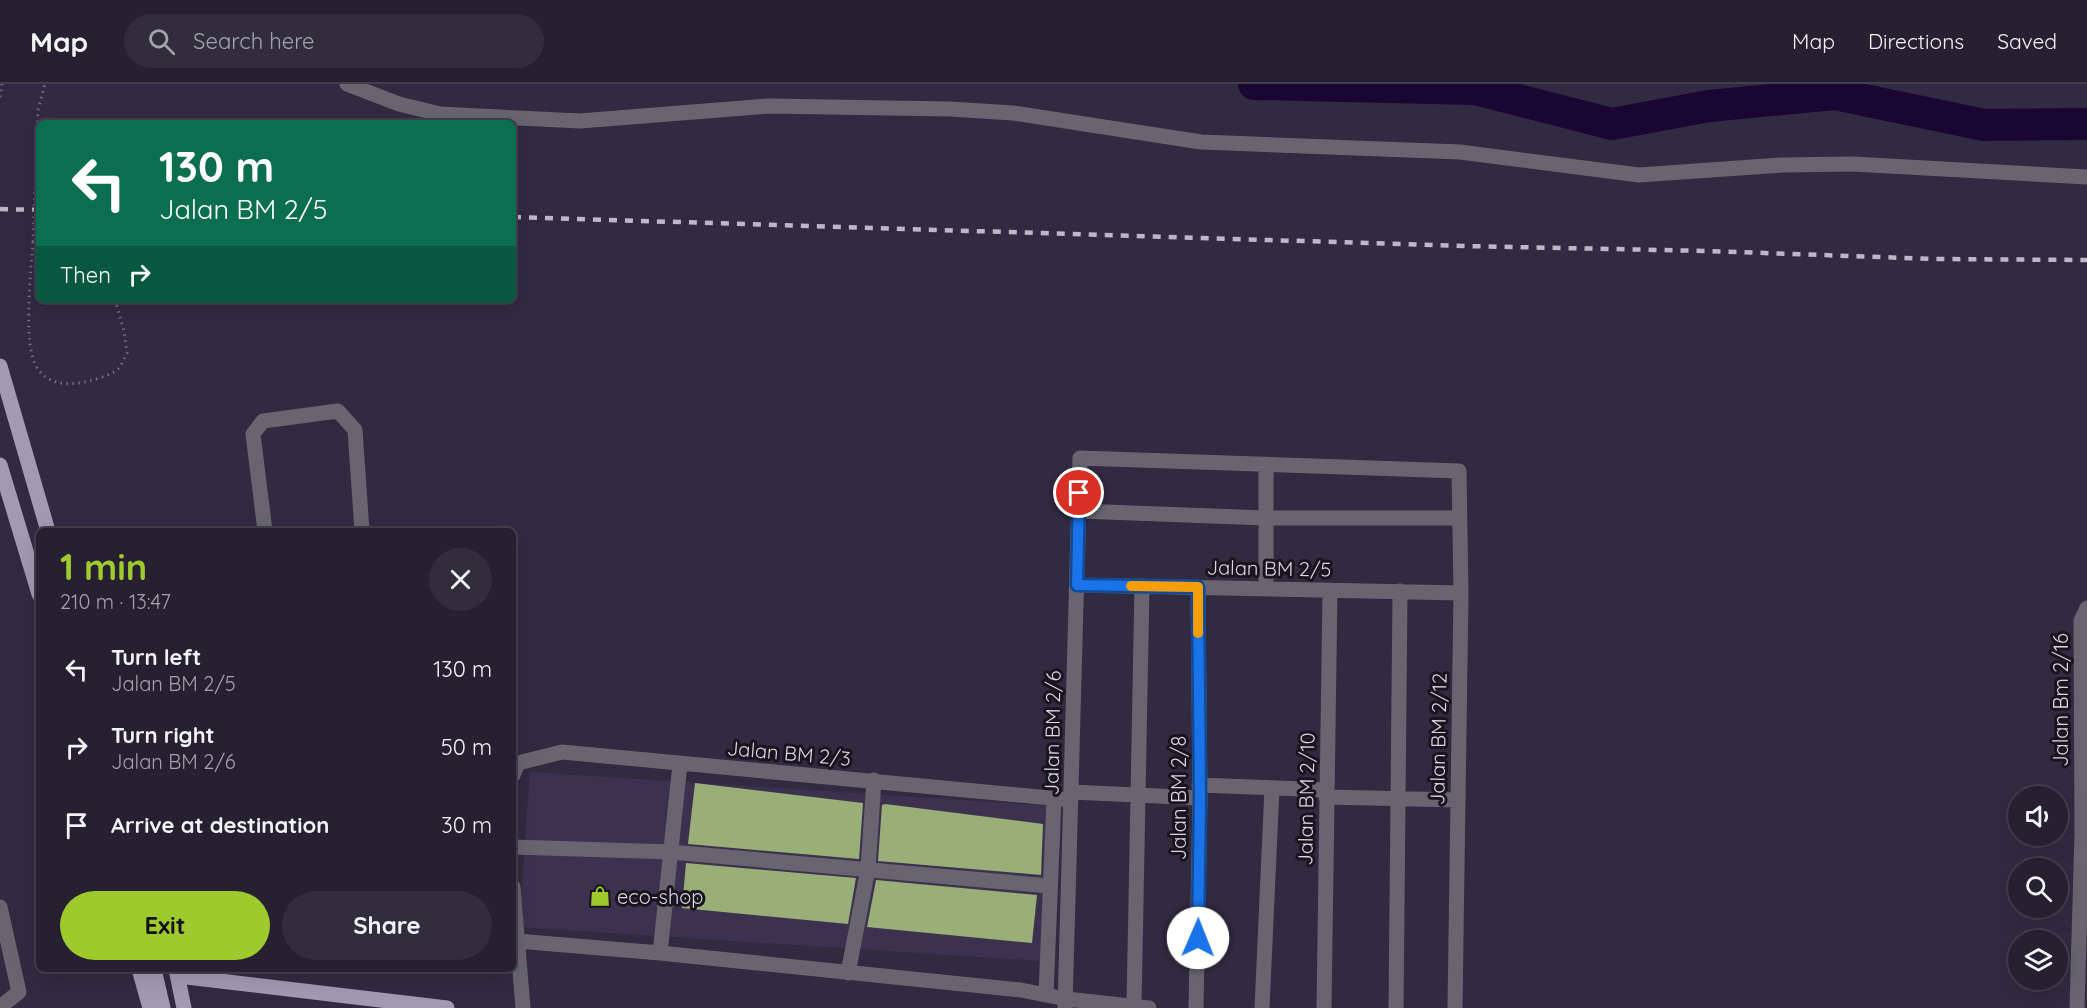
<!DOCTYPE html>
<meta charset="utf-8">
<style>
body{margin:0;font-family:Quicksand,sans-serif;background:#322d3d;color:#f1f3f6;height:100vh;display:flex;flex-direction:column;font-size:22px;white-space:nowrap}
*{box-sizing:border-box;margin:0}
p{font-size:20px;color:#a4a3ab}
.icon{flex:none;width:33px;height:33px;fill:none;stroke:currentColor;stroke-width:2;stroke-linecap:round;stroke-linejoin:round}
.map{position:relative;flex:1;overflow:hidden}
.sheet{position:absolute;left:36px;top:444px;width:480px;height:444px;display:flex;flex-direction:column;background:#262031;border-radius:9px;box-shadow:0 6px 24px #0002,0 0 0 2px #423e4d}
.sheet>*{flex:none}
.banner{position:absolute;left:36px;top:36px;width:480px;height:183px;border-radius:9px;box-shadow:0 6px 24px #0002,0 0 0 2px #423e4d;background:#0b6e4f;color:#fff;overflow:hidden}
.buttons{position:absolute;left:2008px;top:702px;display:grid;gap:12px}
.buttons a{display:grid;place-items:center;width:60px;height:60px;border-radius:50%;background:#262031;box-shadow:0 6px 24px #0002,0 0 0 2px #423e4d;font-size:30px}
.pin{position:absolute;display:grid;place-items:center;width:51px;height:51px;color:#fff;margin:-26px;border:3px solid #fff;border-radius:50%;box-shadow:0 2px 6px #0007}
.me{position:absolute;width:66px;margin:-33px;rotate:1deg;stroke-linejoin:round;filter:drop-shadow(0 0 4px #0008)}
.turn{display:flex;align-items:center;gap:21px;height:126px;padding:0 24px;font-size:27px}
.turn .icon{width:78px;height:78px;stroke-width:2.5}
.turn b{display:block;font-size:42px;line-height:51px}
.then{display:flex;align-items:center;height:57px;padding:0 24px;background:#0003;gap:12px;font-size:22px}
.round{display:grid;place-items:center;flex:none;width:63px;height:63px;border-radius:32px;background:#322d3d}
.headline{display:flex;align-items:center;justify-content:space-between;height:102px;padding:0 24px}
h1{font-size:36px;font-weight:800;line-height:45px;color:#9eca2e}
.button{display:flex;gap:12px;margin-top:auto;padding:12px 24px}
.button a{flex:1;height:69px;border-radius:36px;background:#9eca2e;color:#111;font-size:24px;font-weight:800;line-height:69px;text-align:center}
.button a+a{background:#322d3d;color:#f1f3f6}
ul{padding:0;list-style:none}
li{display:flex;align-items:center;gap:18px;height:78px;padding:0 24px}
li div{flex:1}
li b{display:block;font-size:22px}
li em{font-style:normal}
header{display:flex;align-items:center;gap:36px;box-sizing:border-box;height:84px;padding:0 30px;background:#262031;border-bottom:2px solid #423e4d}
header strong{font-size:28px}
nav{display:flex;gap:33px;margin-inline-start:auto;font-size:21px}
.search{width:420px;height:54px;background:#322d3d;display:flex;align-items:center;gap:15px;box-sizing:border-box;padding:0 21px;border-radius:33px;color:#a4a3ab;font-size:22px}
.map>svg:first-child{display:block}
</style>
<header>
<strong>Map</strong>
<div class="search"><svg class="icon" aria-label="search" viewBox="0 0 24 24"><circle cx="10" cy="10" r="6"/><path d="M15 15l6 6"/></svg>Search here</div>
<nav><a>Map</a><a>Directions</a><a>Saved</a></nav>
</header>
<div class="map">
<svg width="2087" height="924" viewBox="0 0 2087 924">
<rect width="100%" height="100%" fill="#322a41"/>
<path fill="#3c324f" d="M 530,688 L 1052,722 L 1041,877 L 519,843 Z"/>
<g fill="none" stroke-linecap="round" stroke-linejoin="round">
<path stroke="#1a0632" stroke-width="32" d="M 1254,0 L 1475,5 L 1612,40 L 1709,22 L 1835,10 L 1984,41 L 2087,40"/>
</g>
<path fill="#9aaf77" d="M 695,699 L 863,719 L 859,775 L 688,760 Z
M 885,720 L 1043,740 L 1041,791 L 878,777 L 882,721 Z
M 686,779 L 856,794 L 848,840 L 682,824 Z
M 876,796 L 1037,811 L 1032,859 L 867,843 Z"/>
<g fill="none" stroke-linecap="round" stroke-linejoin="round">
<path stroke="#736d81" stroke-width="3" stroke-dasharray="1.5 4.5" stroke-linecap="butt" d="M 0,13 L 2,0
M 38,26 L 45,0
M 39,159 L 33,158 C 31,185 22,265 38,285 C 48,299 63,301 79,299 C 88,298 112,291 118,285 C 122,281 124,274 127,269 L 124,247 L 115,216"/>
<path stroke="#686571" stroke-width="15" d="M 347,0 L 399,20 L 440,30 L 580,37 L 769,22 L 950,25 L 1013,29 L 1201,58 L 1460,68 L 1639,91 L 1782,81 L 1853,80 L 2087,93
M 1079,427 L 1266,434 L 1459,434
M 265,447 L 253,350 L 263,337 L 338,327 L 355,346 L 362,447
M 1077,501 L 1461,509
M 1266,505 L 1266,381
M 680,680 L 660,869 L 1021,906 L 1066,915 L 1149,924
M 513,691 L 518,679 L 562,668 L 1071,716
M 1199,701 L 1327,706
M 1072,708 L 1200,714
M 1326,713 L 1458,716
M 513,763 L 671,768 L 1050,802
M 513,803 L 523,924
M 0,823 L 19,908 L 0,923
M 517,857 L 660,869
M 848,889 L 868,785 L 874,696
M 1046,911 L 1054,715
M 1134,922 L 1142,502
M 1065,924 L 1080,374 L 1459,387 L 1461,509 L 1455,924
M 1196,924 L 1200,714 L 1198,503
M 1262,924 L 1272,704
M 1324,924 L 1330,506
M 1396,924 L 1400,507
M 2077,924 L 2082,749 L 2081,537 L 2087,524"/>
<path stroke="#a19ab2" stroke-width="15" d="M 0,282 L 48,447
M 0,381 L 39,510
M 139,885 L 150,924
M 154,885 L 163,924
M 176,885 L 184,924
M 178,892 L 447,924"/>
<path stroke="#bdb8c9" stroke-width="4.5" stroke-dasharray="8 8" stroke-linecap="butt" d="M 0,125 L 39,126
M 513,133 L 1465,162 L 1708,167 L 1935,175 L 2087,176"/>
<path stroke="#736d81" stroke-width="3" stroke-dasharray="1.5 4.5" stroke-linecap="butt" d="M 33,158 L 38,26"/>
</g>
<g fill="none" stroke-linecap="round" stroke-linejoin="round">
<g stroke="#114b97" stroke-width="15">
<path id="route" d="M 1079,409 L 1077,501 L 1198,503 L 1200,714 L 1198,854"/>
</g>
<use href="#route" stroke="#1a73e8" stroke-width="10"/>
<path stroke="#f59e0b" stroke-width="10" d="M 1131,502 L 1198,503 L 1198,549"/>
</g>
<defs>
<g id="shop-bare" transform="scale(1.62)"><path d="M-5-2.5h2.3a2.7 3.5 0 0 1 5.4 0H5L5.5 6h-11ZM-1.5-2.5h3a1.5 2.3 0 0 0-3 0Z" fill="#9eca2e" stroke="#18151f" stroke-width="2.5" paint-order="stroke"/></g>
</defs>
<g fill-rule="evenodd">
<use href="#shop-bare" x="600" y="812"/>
</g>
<g text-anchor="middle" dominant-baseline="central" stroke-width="6" stroke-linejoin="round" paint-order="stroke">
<g font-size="20" fill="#d9d5e4" stroke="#18151f">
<text transform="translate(1269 484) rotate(1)">Jalan BM 2/5</text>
<text transform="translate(2060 616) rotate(-90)">Jalan Bm 2/16</text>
<text transform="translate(1052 649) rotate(-89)">Jalan BM 2/6</text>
<text transform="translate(1438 655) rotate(-89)">Jalan BM 2/12</text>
<text transform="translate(789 669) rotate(5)">Jalan BM 2/3</text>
<text transform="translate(1178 714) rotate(-90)">Jalan BM 2/8</text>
<text transform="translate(1306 715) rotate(-89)">Jalan BM 2/10</text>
</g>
<g font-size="20" fill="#d9d5e4" stroke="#18151f" text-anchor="start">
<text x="617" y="812">eco-shop</text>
</g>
</g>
</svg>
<div class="buttons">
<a><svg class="icon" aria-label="sound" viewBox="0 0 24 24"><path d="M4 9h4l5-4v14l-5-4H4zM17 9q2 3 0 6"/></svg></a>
<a><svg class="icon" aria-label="search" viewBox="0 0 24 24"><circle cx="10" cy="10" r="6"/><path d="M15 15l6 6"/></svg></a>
<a><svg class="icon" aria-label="layers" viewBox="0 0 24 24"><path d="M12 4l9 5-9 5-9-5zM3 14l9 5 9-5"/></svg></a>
</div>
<div class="pin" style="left:1079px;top:409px;background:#d93025"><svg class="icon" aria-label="arrive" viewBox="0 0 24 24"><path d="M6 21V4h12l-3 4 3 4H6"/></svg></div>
<svg class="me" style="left:1198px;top:854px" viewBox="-20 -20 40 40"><circle r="19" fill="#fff"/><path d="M0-13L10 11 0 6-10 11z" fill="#1a73e8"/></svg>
<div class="banner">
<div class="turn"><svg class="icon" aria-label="left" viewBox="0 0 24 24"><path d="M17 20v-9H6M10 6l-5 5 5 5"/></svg><div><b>130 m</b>Jalan BM 2/5</div></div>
<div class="then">Then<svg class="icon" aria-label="right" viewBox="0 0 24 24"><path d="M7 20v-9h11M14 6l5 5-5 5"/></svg></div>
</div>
<section class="sheet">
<div class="headline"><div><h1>1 min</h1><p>210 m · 13:47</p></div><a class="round"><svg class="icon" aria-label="close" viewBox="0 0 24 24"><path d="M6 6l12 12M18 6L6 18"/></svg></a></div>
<ul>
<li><svg class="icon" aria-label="left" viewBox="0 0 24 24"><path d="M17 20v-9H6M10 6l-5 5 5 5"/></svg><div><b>Turn left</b><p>Jalan BM 2/5</p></div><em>130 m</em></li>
<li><svg class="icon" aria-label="right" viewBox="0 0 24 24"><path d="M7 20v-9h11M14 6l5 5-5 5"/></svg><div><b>Turn right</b><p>Jalan BM 2/6</p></div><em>50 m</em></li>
<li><svg class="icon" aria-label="arrive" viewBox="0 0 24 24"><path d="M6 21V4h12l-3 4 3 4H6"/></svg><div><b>Arrive at destination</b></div><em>30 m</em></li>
</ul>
<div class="button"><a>Exit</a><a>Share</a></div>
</section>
</div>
